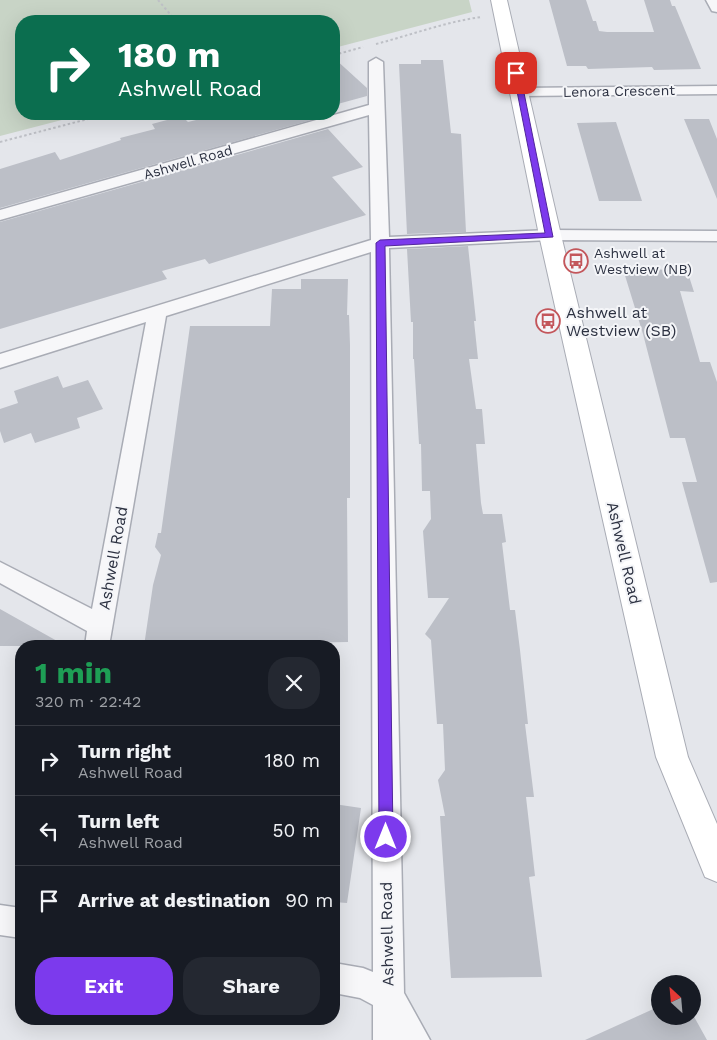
<!DOCTYPE html>
<meta charset="utf-8">
<style>
body{margin:0;font-family:"Work Sans",sans-serif;background:#242831;color:#f1f3f6;height:100vh;display:flex;flex-direction:column;font-size:19px;white-space:nowrap}
*{box-sizing:border-box;margin:0}
p{font-size:16px;color:#9ea1a6}
.icon{flex:none;width:28px;height:28px;fill:none;stroke:currentColor;stroke-width:2;stroke-linecap:round;stroke-linejoin:round}
.map{position:relative;flex:1;overflow:hidden}
.details{position:absolute;left:15px;top:640px;width:325px;height:385px;display:flex;flex-direction:column;background:#171b24;border-radius:20px;box-shadow:0 5px 20px #0002}
.details>*{flex:none}
.guide{position:absolute;left:15px;top:15px;width:325px;height:105px;border-radius:20px;box-shadow:0 5px 20px #0002;background:#0b6e4f;color:#fff;overflow:hidden}
.needle{width:32px;rotate:334deg}
.buttons{position:absolute;left:651px;top:975px;display:grid;gap:10px}
.buttons a{display:grid;place-items:center;width:50px;height:50px;border-radius:50%;background:#171b24;box-shadow:0 5px 20px #0002;font-size:25px}
.pin{position:absolute;display:grid;place-items:center;width:42px;height:42px;color:#fff;margin:-21px;border-radius:10px;box-shadow:0 2px 8px #0006}
.me{position:absolute;width:55px;margin:-28px;rotate:0deg;stroke-linejoin:round;filter:drop-shadow(0 0 4px #0008)}
.turn{display:flex;align-items:center;gap:18px;height:105px;padding:0 20px;font-size:22px}
.turn .icon{width:65px;height:65px;stroke-width:2.5}
.turn b{display:block;font-size:35px;line-height:42px}
.round{display:grid;place-items:center;flex:none;width:52px;height:52px;border-radius:20px;background:#242831}
.head{display:flex;align-items:center;justify-content:space-between;height:85px;padding:0 20px}
h1{font-size:30px;font-weight:700;line-height:38px;color:#1e9e55}
.cta{display:flex;gap:10px;margin-top:auto;padding:10px 20px}
.cta a{flex:1;height:58px;border-radius:20px;background:#7c3aed;color:#fff;font-size:20px;font-weight:700;line-height:58px;text-align:center}
.cta a+a{background:#242831;color:#f1f3f6}
ul{padding:0;list-style:none}
li{display:flex;align-items:center;gap:15px;height:70px;padding:0 20px;border-top:1px solid #363941}
li div{flex:1}
li b{display:block;font-size:19px}
li em{font-style:normal}
.map>svg:first-child{display:block}
</style>
<div class="map">
<svg width="717" height="1040" viewBox="0 0 717 1040">
<rect width="100%" height="100%" fill="#e4e6eb"/>
<path fill="#c8d4c6" d="M 0,0 L 469,0 L 472,12 L 334,48 L 334,21 L 21,21 L 21,114 L 85,114 L 0,136 Z"/>
<path fill="#bcbfc7" d="M 549,0 L 586,0 L 593,21 L 596,21 L 599,31 L 607,32 L 654,32 L 644,0 L 670,0 L 672,6 L 675,6 L 701,69 L 654,70 L 652,67 L 588,69 L 586,66 L 567,66 Z
M 334,58 L 367,88 L 367,96 L 334,105 Z
M 421,60 L 443,60 L 451,133 L 461,134 L 466,232 L 407,234 L 399,64 L 421,64 Z
M 220,114 L 315,114 L 318,118 L 0,208 L 0,169 L 55,152 L 60,160 L 121,140 L 120,138 L 155,129 L 152,124 L 182,116 L 188,122 Z
M 684,119 L 709,119 L 717,139 L 717,199 Z
M 616,122 L 642,201 L 599,201 L 577,123 Z
M 328,129 L 363,167 L 332,177 L 366,215 L 209,264 L 205,259 L 162,271 L 167,279 L 0,329 L 0,222 Z
M 468,246 L 476,321 L 474,321 L 478,359 L 469,359 L 476,409 L 482,409 L 485,444 L 476,444 L 481,503 L 483,514 L 502,514 L 506,542 L 502,543 L 510,610 L 515,610 L 520,650 L 528,724 L 525,724 L 534,797 L 526,797 L 535,876 L 529,877 L 542,977 L 451,978 L 440,816 L 445,816 L 438,780 L 445,770 L 443,724 L 437,724 L 431,640 L 425,634 L 449,598 L 428,598 L 423,531 L 431,519 L 430,491 L 422,491 L 421,444 L 419,444 L 414,359 L 413,359 L 413,322 L 411,322 L 407,249 Z
M 623,269 L 687,270 L 694,292 L 680,291 L 700,362 L 710,362 L 717,382 L 717,582 L 710,583 L 682,482 L 697,482 L 685,438 L 670,438 L 643,334 Z
M 301,279 L 348,279 L 347,315 L 349,315 L 350,345 L 350,498 L 347,498 L 348,642 L 144,646 L 153,585 L 161,555 L 155,547 L 158,533 L 161,533 L 190,326 L 270,326 L 272,289 L 301,289 Z
M 58,376 L 63,388 L 88,380 L 103,409 L 77,418 L 80,428 L 35,443 L 31,433 L 4,443 L 0,431 L 0,409 L 18,403 L 14,391 Z
M 0,609 L 66,646 L 0,646 Z
M 334,804 L 361,808 L 347,903 L 334,902 Z
M 660,1006 L 660,1016 L 692,1016 L 692,1013 L 707,1040 L 585,1040 Z"/>
<g fill="none" stroke-linecap="round" stroke-linejoin="round">
<g stroke="#a9acb5" stroke-width="3">
<path id="street" d="M 706,0 L 717,0 L 717,12 L 712,11 Z
M 376,58 L 383,62 L 389,237 L 550,230 L 717,231 L 717,241 L 550,240 L 389,248 L 404,993 L 430,1040 L 373,1040 L 373,1005 L 360,998 L 334,993 L 334,963 L 363,968 L 373,972 L 371,252 L 166,316 L 109,646 L 85,646 L 87,631 L 0,583 L 0,562 L 92,609 L 146,322 L 0,368 L 0,354 L 371,240 L 369,115 L 0,220 L 0,210 L 369,105 L 369,62 Z
M 717,86 L 717,94 L 520,96 L 513,92 L 520,88 Z
M 0,905 L 21,908 L 21,938 L 0,935 Z"/>
</g>
<g stroke="#a9acb5" stroke-width="2">
<path id="secondary" d="M 491,0 L 507,0 L 561,235 L 688,757 L 717,824 L 717,882 L 705,877 L 656,757 L 539,235 Z"/>
</g>
<path stroke="#bec0c6" stroke-width="2" stroke-dasharray="2.5 2.5" stroke-linecap="butt" d="M 158,0 L 176,21
M 376,44 C 411,35 445,22 481,17
M 334,55 L 363,47
M 0,142 L 107,114"/>
<use href="#street" fill="#f7f7f9" fill-rule="evenodd"/>
<use href="#secondary" fill="#fff" fill-rule="evenodd"/>
</g>
<path fill="#7c3aed" stroke="#51269a" d="M 513,71 L 520,73 L 553,237 L 385,246 L 393,837 L 391,842 L 386,844 L 381,842 L 379,837 L 376,243 L 380,240 L 545,233 Z"/>
<defs>
<g id="bus-ring" transform="scale(1.25)"><circle r="9.5" fill="#f4f5f8" stroke="#c3565b" stroke-width="1.5"/><path d="M-5-6H5V4H4V6H2V4H-2V6H-4V4H-5ZM-3.5-4V0h7V-4ZM-3.5 1.2v1.5H-2V1.2ZM2 1.2v1.5H3.5V1.2Z" fill="#c3565b"/></g>
</defs>
<g fill-rule="evenodd">
<use href="#bus-ring" x="576" y="261"/>
<use href="#bus-ring" x="548" y="321"/>
</g>
<g text-anchor="middle" dominant-baseline="central" stroke-width="4" stroke-linejoin="round" paint-order="stroke">
<g font-size="14" fill="#2d3242" stroke="#f4f5f8">
<text transform="translate(619 91) rotate(-1)">Lenora Crescent</text>
<text transform="translate(188 162) rotate(-16)">Ashwell Road</text>
</g>
<g font-size="14" fill="#2d3242" stroke="#f4f5f8" text-anchor="start">
<text x="594" y="253">Ashwell at<tspan x="594" dy="16">Westview (NB)</tspan></text>
</g>
<g font-size="16" fill="#2d3242" stroke="#f4f5f8" text-anchor="start">
<text x="566" y="312">Ashwell at<tspan x="566" dy="18">Westview (SB)</tspan></text>
</g>
<g font-size="16" fill="#2d3242" stroke="#f4f5f8">
<text transform="translate(624 553) rotate(77)">Ashwell Road</text>
<text transform="translate(113 558) rotate(-80)">Ashwell Road</text>
<text transform="translate(387 934) rotate(-91)">Ashwell Road</text>
</g>
</g>
</svg>
<div class="buttons">
<a><svg class="needle" viewBox="-14 -14 28 28"><path d="M0-13l5 13h-10z" fill="#e53935"/><path d="M0 13l5-13h-10z" fill="#9ea1a6"/></svg></a>
</div>
<div class="pin" style="left:516px;top:73px;background:#d93025"><svg class="icon" aria-label="arrive" viewBox="0 0 24 24"><path d="M6 21V4h12l-3 4 3 4H6"/></svg></div>
<svg class="me" style="left:386px;top:837px" viewBox="-20 -20 40 40"><circle r="17" fill="#7c3aed" stroke="#fff" stroke-width="3"/><path d="M0-11L8 9 0 5-8 9z" fill="#fff"/></svg>
<div class="guide">
<div class="turn"><svg class="icon" aria-label="right" viewBox="0 0 24 24"><path d="M7 20v-9h11M14 6l5 5-5 5"/></svg><div><b>180 m</b>Ashwell Road</div></div>
</div>
<section class="details">
<div class="head"><div><h1>1 min</h1><p>320 m · 22:42</p></div><a class="round"><svg class="icon" aria-label="close" viewBox="0 0 24 24"><path d="M6 6l12 12M18 6L6 18"/></svg></a></div>
<ul>
<li><svg class="icon" aria-label="right" viewBox="0 0 24 24"><path d="M7 20v-9h11M14 6l5 5-5 5"/></svg><div><b>Turn right</b><p>Ashwell Road</p></div><em>180 m</em></li>
<li><svg class="icon" aria-label="left" viewBox="0 0 24 24"><path d="M17 20v-9H6M10 6l-5 5 5 5"/></svg><div><b>Turn left</b><p>Ashwell Road</p></div><em>50 m</em></li>
<li><svg class="icon" aria-label="arrive" viewBox="0 0 24 24"><path d="M6 21V4h12l-3 4 3 4H6"/></svg><div><b>Arrive at destination</b></div><em>90 m</em></li>
</ul>
<div class="cta"><a>Exit</a><a>Share</a></div>
</section>
</div>
